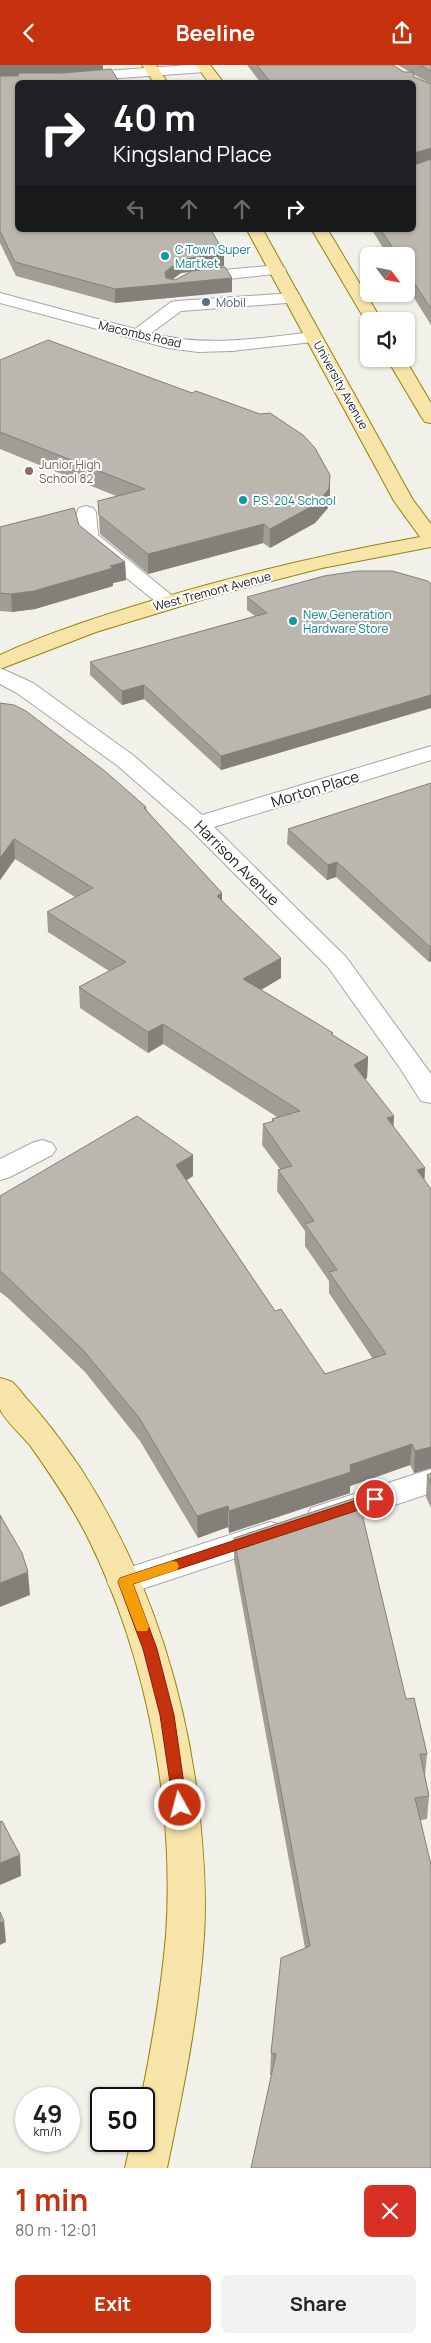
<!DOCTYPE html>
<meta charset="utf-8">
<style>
body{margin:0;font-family:Manrope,sans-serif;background:#f2f2f2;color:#222;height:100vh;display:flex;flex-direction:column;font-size:19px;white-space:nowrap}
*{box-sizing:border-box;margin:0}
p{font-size:16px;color:#767676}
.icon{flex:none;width:28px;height:28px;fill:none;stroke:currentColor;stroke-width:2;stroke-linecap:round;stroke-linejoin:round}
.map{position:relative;height:2103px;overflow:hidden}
.side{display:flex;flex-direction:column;background:#fff;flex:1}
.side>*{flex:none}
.top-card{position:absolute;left:15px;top:15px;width:401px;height:152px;border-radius:8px;box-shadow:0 1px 4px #0004;background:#202124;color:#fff;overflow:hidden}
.needle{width:32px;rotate:122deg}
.controls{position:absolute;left:360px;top:182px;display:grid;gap:10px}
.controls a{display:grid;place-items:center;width:55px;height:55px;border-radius:8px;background:#fff;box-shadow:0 1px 4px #0004;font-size:25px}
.speed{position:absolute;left:15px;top:2022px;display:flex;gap:10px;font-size:25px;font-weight:700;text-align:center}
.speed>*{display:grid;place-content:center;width:65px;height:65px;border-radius:50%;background:#fff;box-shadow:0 1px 4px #0004;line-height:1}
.speed small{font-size:12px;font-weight:400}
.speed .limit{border:2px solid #111;border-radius:8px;background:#fff;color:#111}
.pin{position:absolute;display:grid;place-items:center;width:42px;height:42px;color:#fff;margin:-21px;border:2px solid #fff;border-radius:50%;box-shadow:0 1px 5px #0007}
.me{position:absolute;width:55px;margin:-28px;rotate:353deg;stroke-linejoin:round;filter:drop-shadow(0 0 4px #0008)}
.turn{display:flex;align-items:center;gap:18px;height:105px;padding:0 15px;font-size:22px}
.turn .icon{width:65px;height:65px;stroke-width:2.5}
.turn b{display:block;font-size:35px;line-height:42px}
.lanes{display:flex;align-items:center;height:48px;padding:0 15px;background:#0003;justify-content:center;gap:25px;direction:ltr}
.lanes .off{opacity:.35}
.round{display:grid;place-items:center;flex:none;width:52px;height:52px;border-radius:8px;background:#f2f2f2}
.overview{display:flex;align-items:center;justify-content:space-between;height:85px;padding:0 15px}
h1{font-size:30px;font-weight:700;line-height:38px;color:#c6320e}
.action{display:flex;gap:10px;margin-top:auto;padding:10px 15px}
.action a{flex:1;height:58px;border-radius:8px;background:#c6320e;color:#fff;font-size:20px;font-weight:700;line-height:58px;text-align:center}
.action a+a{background:#f2f2f2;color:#222}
header{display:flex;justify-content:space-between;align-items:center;height:65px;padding:0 15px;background:#c6320e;color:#fff;font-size:22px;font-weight:700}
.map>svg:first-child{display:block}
</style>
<header><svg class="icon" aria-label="back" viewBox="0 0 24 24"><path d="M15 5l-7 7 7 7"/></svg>Beeline<svg class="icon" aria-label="share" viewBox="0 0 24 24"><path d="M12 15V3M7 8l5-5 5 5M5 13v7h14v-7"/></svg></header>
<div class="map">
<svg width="431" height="2103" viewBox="0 0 431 2103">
<rect width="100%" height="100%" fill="#f1f0e9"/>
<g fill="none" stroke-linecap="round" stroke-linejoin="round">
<g stroke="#a6a6a6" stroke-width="2">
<path id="minor" d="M 189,0 L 209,0 L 212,3 L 205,7 L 77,16 L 70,12 L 77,8 Z
M 278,200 L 284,202 L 286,205 L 284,208 L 192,218 L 186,216 L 184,213 L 186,210 L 192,208 Z
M 0,228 L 135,264 L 171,237 L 177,236 L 293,228 L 299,229 L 301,233 L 299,237 L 181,246 L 151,268 C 205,283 259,273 313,267 L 319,268 L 322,272 L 319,276 L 313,277 L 232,286 L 198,287 L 168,283 L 0,238 Z
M 86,441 L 93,443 L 96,447 L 98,470 L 175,533 L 178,537 L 175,541 L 168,543 L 161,541 L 81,476 C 76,469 74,450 79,443 Z
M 0,603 L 33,618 L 134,691 L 202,750 L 431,681 L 431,695 L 214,762 L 346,892 L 431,1009 L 431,1038 L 421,1036 L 400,1003 L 328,902 L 190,764 L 118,701 L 17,628 L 0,619 Z
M 42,1075 L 52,1078 L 56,1084 L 52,1090 L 10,1112 L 0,1115 L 0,1094 L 32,1078 Z
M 431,1404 L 431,1428 L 323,1464 L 311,1461 L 307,1452 L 311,1443 Z
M 270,1457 L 282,1460 L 287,1469 L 282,1478 L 124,1530 L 112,1526 L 107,1517 L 112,1508 Z"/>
</g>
<g stroke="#95820a" stroke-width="2">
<path id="major" d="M 142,0 L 156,0 L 168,18 L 154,18 Z
M 196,0 L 210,0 L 224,18 L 209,18 Z
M 247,165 L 263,165 L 413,435 L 431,459 L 431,482 L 322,503 L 221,529 L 96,567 L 0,604 L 0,590 C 49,567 102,551 154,535 C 241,509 330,488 420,472 L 394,436 Z
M 312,165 L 328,165 L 382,256 L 369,256 L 368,260 Z
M 387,294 L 405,294 L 431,338 L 431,358 L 425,357 L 422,353 Z
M 0,1313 C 4,1314 9,1315 12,1317 C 17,1321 22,1328 26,1333 C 46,1355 64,1379 81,1404 C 146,1505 183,1616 198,1735 C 203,1780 207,1826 204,1871 C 199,1950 183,2026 167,2103 L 125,2103 L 131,2076 L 144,2076 L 144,2034 L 141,2034 C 152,1980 161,1926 166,1871 C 175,1740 147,1594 90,1477 C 73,1442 51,1410 29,1379 C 22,1371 2,1352 0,1344 C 0,1335 0,1322 0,1313 Z"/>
</g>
<use href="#minor" fill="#fff" fill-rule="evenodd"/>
<use href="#major" fill="#f6e4a9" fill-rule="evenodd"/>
</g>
<path fill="#a19d96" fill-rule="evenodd" d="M 0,0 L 103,5 L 224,187 L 224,201 L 198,205 L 232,227 L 115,238 L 16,211 L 0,178 ZM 191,207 L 175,215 L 173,214 L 181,208 Z
M 247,0 L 393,0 L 404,7 L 410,7 L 398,0 L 431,0 L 431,260 L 406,220 L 406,191 L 388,191 L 372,165 L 414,165 L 414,18 L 261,18 ZM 413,9 L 418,12 L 430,18 L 414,12 Z
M 0,295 L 192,328 L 330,410 L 330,429 L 328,443 L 315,458 L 270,483 L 263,478 L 148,509 L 100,469 L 98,436 L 116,431 L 0,384 Z
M 79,460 L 125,497 L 126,515 L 113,518 L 113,521 L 35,544 L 12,547 L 0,546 L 0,462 Z
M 431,519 L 431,643 L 221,705 L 144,634 L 122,640 L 90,610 L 90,597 L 255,551 L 247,545 L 247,532 Z
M 0,638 L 146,742 L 147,746 L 222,828 L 222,835 L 281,913 L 261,925 L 368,992 L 367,1013 L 365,1014 L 393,1062 L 425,1103 L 424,1115 L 431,1124 L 431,1403 L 414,1408 L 410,1400 L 350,1421 L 350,1428 L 229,1468 L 228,1462 L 198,1473 L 140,1376 L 85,1307 L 8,1233 L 0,1227 L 0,1131 L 193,1111 L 187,1115 L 275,1246 L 325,1309 L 373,1294 L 329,1228 L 329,1216 L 305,1181 L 305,1166 L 277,1126 L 278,1105 L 280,1104 L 262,1080 L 263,1059 L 272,1057 L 272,1054 L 277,1052 L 163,979 L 148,988 L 80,943 L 79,922 L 109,906 L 48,867 L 47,847 L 75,832 L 15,794 L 0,815 Z
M 431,718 L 431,896 L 429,897 L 336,812 L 327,815 L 287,779 L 288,764 Z
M 431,1408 L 431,1443 L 426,1432 L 427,1410 Z
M 234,1473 L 406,1634 L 427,1689 L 425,1711 L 429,1731 L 427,1754 L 421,1755 L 271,2010 L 270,2010 L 271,1988 L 305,1883 L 234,1495 Z"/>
<path fill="#83807a" d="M 0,0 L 103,0 L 103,5 L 0,12 Z
M 431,83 L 431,96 L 414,102 L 414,88 Z
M 224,187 L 224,201 L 181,208 L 166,219 L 232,213 L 232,227 L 115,238 L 115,224 L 165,207 L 181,195 Z
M 330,410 L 330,429 L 328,443 L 315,458 L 270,483 L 270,464 Z
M 264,459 L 263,478 L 148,509 L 148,489 Z
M 125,497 L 126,515 L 113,518 L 113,521 L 35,544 L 12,547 L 11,529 Z
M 144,620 L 144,634 L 122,640 L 122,626 Z
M 431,630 L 431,643 L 221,705 L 221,691 Z
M 14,774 L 15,794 L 0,815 L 0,793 Z
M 337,797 L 336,812 L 327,815 L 328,800 Z
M 222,828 L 222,848 L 217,831 Z
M 431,881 L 431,896 L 429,897 L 430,882 Z
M 281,893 L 281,913 L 243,935 L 243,914 Z
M 163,959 L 163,979 L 148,988 L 148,967 Z
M 368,992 L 367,1013 L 353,1021 L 354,1000 Z
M 394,1051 L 393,1072 L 387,1053 Z
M 193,1090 L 193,1111 L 177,1121 L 176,1100 Z
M 425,1103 L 424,1124 L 417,1105 Z
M 412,1379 L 410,1400 L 350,1421 L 350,1428 L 229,1468 L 229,1446 L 350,1400 Z
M 431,1382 L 431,1403 L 414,1408 L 415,1386 Z
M 228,1441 L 228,1462 L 198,1473 L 197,1451 Z
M 28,1507 L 30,1530 L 0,1542 L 0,1518 Z
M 20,1790 L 21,1811 L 0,1820 L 0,1798 Z
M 4,1856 L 6,1877 L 0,1880 L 0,1858 Z"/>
<path fill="#bbb7af" stroke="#83807a" d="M 257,0 L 393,0 L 404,7 L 413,7 L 414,12 L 431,19 L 431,83 L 414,88 L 414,18 L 271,18 Z
M 420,0 L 431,0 L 431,6 Z
M 111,4 L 120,18 L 18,18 L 18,165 L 211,165 L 224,187 L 181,195 L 165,207 L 166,213 L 175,215 L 192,206 L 225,202 L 232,213 L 115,224 L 15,197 L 0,166 L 0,11 L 18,11 L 19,8 L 63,8 Z
M 431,94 L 431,244 L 406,205 L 406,191 L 398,191 L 381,165 L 414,165 L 414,100 Z
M 48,275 L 192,328 L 196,326 L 260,349 L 270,348 L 303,370 L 315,383 L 330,410 L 329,424 L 316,439 L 270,464 L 264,459 L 148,489 L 99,450 L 98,436 L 145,424 L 0,367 L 0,295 Z
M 74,443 L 79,460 L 125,497 L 110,501 L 113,503 L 34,526 L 11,529 L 0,528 L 0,462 Z
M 358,506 L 392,506 L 428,516 L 431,519 L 431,630 L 221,691 L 144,620 L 122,626 L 90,597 L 267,548 L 247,532 L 324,511 Z
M 0,638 L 14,640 L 26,646 L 106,707 L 146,742 L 144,743 L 222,828 L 217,831 L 281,893 L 243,914 L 333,968 L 331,969 L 368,992 L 354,1000 L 394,1051 L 387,1053 L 425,1103 L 417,1105 L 431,1124 L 431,1382 L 415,1386 L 412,1379 L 350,1400 L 351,1407 L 229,1446 L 228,1441 L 197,1451 L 140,1354 L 84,1286 L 7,1212 L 0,1206 L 0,1131 L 137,1051 L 193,1090 L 176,1100 L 275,1246 L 281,1244 L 325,1309 L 386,1289 L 329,1207 L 337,1205 L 305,1159 L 314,1156 L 278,1105 L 292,1101 L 263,1059 L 274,1056 L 272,1054 L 300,1046 L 163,959 L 148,967 L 79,922 L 126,897 L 47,847 L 93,823 L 14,774 L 0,793 Z
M 431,718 L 431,881 L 430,882 L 337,797 L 328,800 L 288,764 Z
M 431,1408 L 431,1418 L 427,1410 Z
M 358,1432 L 406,1634 L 414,1633 L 427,1689 L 420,1689 L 429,1731 L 415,1733 L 431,1800 L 431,2103 L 251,2103 L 276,1989 L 271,1988 L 281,1893 L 310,1881 L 234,1473 Z
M 0,1450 L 22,1488 L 28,1507 L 0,1518 Z
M 2,1756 L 20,1790 L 0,1798 L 0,1757 Z
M 0,1847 L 4,1856 L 0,1858 Z"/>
<path fill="#c6320e" stroke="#812009" d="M 375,1429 L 380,1431 L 382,1434 L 380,1438 L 133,1519 L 157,1584 L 174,1650 L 187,1740 L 185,1745 L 180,1746 L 174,1745 L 160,1650 L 143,1584 L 118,1517 L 120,1513 Z"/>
<path fill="#f59e0b" d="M 172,1496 L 177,1497 L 179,1501 L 177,1505 L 133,1519 L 149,1562 L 147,1566 L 137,1566 L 118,1517 L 120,1513 Z"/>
<g fill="#0f9aa8" stroke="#fff" stroke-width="2">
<circle cx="165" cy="191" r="5"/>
<circle cx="243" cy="435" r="5"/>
<circle cx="293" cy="556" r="5"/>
</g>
<circle fill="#5c6f8a" stroke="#fff" stroke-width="2" cx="206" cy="237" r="5"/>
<circle fill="#8d6e63" stroke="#fff" stroke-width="2" cx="29" cy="406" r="5"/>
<g text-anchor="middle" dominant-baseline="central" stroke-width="4" stroke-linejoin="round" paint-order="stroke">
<g font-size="12" fill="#0d838f" stroke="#fff" text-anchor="start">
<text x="175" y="184">C Town Super<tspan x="175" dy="14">Martket</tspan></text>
<text x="253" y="435">P.S. 204 School</text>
<text x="303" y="549">New Generation<tspan x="303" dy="14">Hardware Store</tspan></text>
</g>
<g font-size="12" fill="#4e5e75" stroke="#fff" text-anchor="start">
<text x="216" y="237">Mobil</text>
</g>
<g font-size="12" fill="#222" stroke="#fff">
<text transform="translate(140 269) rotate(13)">Macombs Road</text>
<text transform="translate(341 320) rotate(61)">University Avenue</text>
<text transform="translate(212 526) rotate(-15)">West Tremont Avenue</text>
</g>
<g font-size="12" fill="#785e54" stroke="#fff" text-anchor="start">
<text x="39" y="399">Junior High<tspan x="39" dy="14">School 82</tspan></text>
</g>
<g font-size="15" fill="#222" stroke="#fff">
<text transform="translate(315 724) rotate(-17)">Morton Place</text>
<text transform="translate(237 798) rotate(45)">Harrison Avenue</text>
</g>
</g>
</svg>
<div class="controls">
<a><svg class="needle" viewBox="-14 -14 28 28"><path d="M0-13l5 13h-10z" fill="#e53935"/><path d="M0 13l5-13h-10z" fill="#767676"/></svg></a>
<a><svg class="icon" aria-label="sound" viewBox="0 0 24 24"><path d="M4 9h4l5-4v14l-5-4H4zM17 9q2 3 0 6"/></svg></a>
</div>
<div class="speed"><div>49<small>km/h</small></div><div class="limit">50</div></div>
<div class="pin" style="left:375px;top:1434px;background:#d93025"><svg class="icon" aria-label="arrive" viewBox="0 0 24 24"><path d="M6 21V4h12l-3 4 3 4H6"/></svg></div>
<svg class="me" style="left:180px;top:1740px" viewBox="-20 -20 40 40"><circle r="17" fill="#c6320e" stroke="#fff" stroke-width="3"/><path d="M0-11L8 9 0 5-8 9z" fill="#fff"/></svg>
<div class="top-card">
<div class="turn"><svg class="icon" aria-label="right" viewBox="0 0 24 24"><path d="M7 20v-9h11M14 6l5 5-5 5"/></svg><div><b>40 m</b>Kingsland Place</div></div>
<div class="lanes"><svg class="icon off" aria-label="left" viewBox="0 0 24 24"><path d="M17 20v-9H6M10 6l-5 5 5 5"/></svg><svg class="icon off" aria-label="ahead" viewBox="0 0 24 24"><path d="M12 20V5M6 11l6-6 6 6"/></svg><svg class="icon off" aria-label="ahead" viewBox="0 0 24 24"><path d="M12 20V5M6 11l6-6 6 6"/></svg><svg class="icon" aria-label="right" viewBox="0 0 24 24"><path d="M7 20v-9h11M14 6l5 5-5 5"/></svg></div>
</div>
</div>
<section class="side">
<div class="overview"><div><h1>1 min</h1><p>80 m · 12:01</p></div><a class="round" style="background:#d93025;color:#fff"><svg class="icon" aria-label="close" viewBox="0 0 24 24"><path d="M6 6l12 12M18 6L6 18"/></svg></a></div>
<div class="action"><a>Exit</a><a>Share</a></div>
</section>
